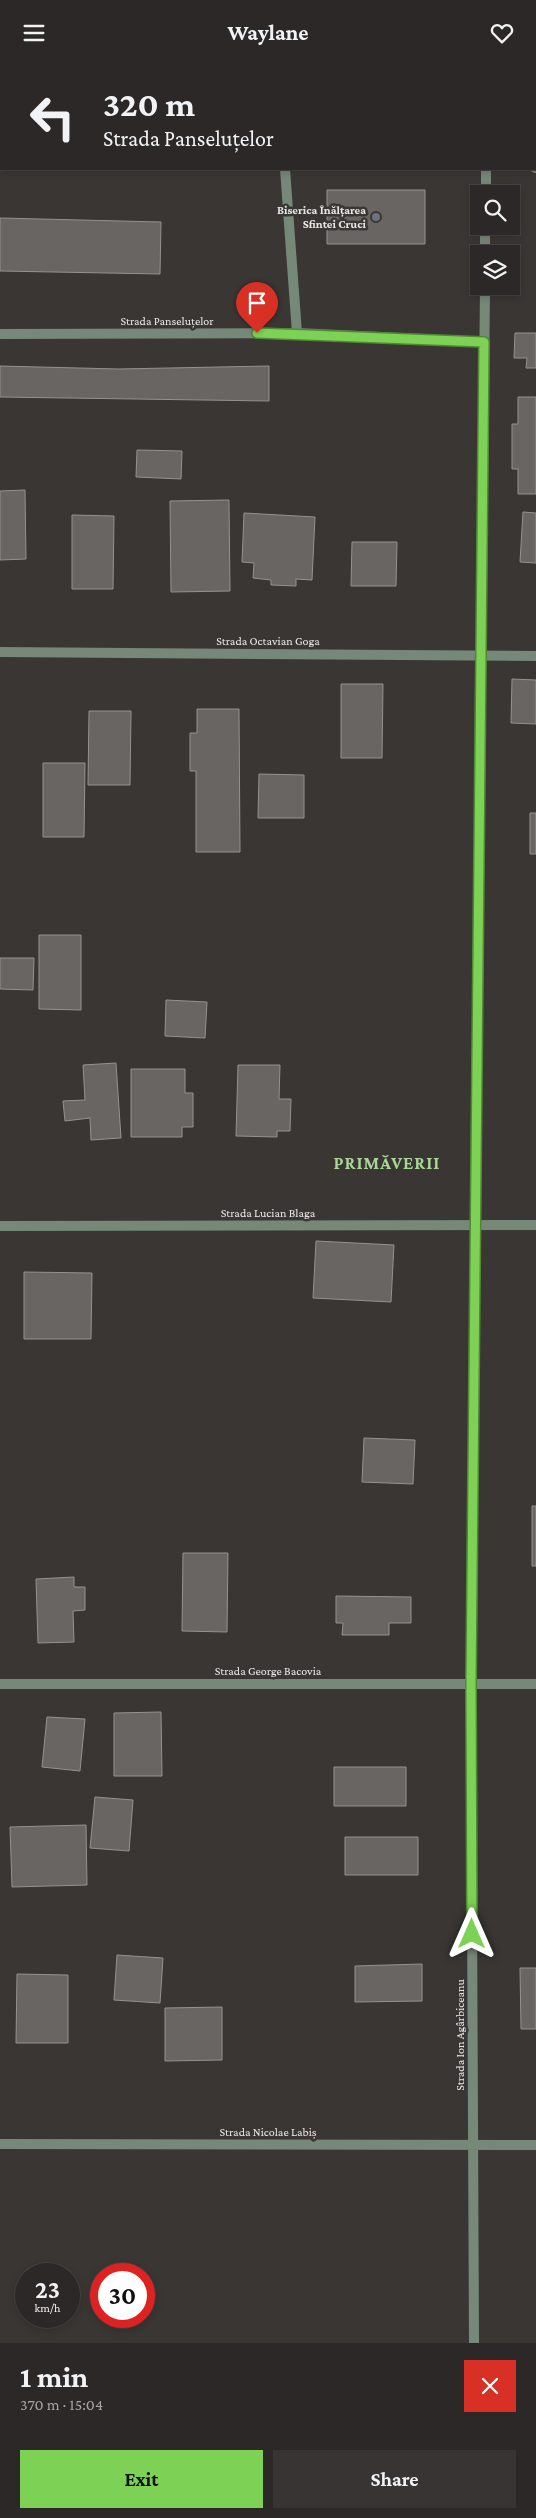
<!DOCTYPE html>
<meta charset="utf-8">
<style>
body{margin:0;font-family:"Crimson Pro",serif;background:#383433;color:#f1f3f6;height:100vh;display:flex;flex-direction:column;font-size:19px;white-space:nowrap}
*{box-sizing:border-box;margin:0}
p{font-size:16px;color:#a6a6a7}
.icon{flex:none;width:28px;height:28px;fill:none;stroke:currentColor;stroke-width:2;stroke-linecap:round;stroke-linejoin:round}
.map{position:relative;height:2278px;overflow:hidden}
.sheet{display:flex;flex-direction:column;background:#2c2827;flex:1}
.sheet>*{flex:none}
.guide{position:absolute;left:0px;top:0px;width:536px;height:105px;box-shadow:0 2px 8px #0003,0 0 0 1px #484444;background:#2c2827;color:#f1f3f6;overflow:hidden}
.buttons{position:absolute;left:470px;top:120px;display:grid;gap:10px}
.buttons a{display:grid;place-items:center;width:50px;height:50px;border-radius:0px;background:#2c2827;box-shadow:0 2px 8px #0003,0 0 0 1px #484444;font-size:25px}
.speed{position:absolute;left:15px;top:2198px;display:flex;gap:10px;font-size:25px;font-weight:700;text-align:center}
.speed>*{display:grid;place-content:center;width:65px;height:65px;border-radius:50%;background:#2c2827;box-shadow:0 2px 8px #0003,0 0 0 1px #484444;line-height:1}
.speed small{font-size:12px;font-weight:400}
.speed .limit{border:8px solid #d22;background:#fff;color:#111}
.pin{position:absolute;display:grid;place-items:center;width:42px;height:42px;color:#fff;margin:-51px -21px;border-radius:50% 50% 50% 0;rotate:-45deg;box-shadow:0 0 5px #0007}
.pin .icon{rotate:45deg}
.me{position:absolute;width:55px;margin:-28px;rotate:0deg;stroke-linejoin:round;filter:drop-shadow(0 0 4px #0008)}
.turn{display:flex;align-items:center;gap:18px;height:105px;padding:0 20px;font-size:22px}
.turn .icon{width:65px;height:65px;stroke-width:2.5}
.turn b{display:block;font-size:35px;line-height:42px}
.round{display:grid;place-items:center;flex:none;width:52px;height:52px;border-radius:0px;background:#383433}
.overview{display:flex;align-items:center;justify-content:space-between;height:85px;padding:0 20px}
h1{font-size:30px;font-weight:700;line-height:38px}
.primary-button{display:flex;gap:10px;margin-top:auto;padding:10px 20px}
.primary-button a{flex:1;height:58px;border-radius:0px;background:#7dd154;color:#111;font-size:20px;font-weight:700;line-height:58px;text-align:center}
.primary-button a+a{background:#383433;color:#f1f3f6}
header{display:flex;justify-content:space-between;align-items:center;height:65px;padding:0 20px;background:#2c2827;font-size:22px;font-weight:700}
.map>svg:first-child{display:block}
</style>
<header><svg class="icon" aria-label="menu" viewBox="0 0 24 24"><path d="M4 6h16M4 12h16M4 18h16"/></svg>Waylane<svg class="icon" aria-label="heart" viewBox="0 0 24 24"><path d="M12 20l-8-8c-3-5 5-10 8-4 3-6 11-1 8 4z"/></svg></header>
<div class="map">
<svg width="536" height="2278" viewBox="0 0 536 2278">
<rect width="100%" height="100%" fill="#3a3634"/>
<path fill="#686562" stroke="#95928f" d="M 162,0 L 222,0 L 162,1 Z
M 319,0 L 376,0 L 376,1 L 319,1 Z
M 434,0 L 492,0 L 434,1 Z
M 327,125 L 425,125 L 425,179 L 327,179 Z
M 0,153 L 161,157 L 160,209 L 0,206 Z
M 515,268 L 536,268 L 536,303 L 526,303 L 527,293 L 514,293 Z
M 0,301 L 118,304 L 269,301 L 269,336 L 0,332 Z
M 518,332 L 536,332 L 536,429 L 518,429 L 518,404 L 512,404 L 512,359 L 518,359 Z
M 137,385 L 182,386 L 181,414 L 136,412 Z
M 25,425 L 26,494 L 0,495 L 0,426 Z
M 229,435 L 230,526 L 171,527 L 170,436 Z
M 523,447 L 536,448 L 536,498 L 520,497 Z
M 244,448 L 315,452 L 312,515 L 296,514 L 296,521 L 271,520 L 271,515 L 253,513 L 254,498 L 242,497 Z
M 72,450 L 114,451 L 113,524 L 72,524 Z
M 352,477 L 397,477 L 396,521 L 351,521 Z
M 512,614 L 536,615 L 536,659 L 511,658 Z
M 341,619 L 383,619 L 382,693 L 341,693 Z
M 197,644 L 239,644 L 240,787 L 196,787 L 196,706 L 190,706 L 190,668 L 197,668 Z
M 89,646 L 131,646 L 130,720 L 88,720 Z
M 43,698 L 85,698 L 84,772 L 43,772 Z
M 259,709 L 304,710 L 304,753 L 258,753 Z
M 530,748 L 536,748 L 536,789 L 530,789 Z
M 39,870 L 81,870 L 81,945 L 39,944 Z
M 0,893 L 34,893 L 33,925 L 0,924 Z
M 166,935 L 207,937 L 205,973 L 165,971 Z
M 116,998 L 121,1073 L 91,1075 L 90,1053 L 65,1056 L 63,1036 L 85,1035 L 83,1000 Z
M 238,1000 L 280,1000 L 279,1034 L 291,1034 L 290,1066 L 277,1066 L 277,1072 L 236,1071 Z
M 131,1004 L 185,1004 L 185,1028 L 193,1028 L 193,1062 L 182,1062 L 182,1072 L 131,1072 Z
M 316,1176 L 394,1180 L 391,1237 L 313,1233 Z
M 24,1207 L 92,1208 L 91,1274 L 24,1274 Z
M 364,1373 L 415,1375 L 413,1419 L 362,1417 Z
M 532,1441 L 536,1441 L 536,1501 L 532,1501 Z
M 183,1488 L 228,1488 L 227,1567 L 182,1566 Z
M 74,1512 L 74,1522 L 85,1522 L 85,1545 L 73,1546 L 74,1577 L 38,1578 L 36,1514 Z
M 336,1531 L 411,1532 L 411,1558 L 389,1558 L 389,1570 L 342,1570 L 343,1558 L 336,1558 Z
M 161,1647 L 162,1711 L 114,1711 L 114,1648 Z
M 47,1652 L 85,1654 L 80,1706 L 42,1702 Z
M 334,1702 L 406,1702 L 406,1741 L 334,1741 Z
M 95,1732 L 133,1735 L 129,1786 L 90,1783 Z
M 86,1760 L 87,1820 L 12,1822 L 10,1762 Z
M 345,1772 L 418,1772 L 418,1810 L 345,1810 Z
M 117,1890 L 163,1893 L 160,1938 L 114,1935 Z
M 422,1899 L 422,1936 L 355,1937 L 355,1901 Z
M 520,1903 L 536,1903 L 536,1964 L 521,1964 Z
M 17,1909 L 68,1910 L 68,1978 L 16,1978 Z
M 222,1942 L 222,1995 L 165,1996 L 165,1943 Z"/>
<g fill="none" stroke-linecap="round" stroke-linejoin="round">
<path stroke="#768877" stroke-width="10" d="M 283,0 L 283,1
M 535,103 L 536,103
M 285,104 L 297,268
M 486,129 L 486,104
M 485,189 L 485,161
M 0,269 L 297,268 L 485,277
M 0,587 L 536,591
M 0,1161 L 536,1160
M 0,1619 L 536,1619
M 0,2079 L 536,2080
M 474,2278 L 471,1619 L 485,221"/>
</g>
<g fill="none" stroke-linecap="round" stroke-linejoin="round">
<g stroke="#518837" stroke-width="12">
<path id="route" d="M 257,268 L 484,277 L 471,1619 L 472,1869"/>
</g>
<use href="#route" stroke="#7dd154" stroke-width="9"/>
</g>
<circle fill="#6b7280" stroke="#3a3634" stroke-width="2" cx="376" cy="152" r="5"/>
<g text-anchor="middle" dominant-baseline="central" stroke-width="5" stroke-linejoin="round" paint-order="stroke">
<g font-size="12" font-weight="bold" fill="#e9e7e6" stroke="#3a3634" text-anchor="end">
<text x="366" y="145">Biserica Înălțarea<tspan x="366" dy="14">Sfintei Cruci</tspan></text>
</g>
<g font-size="12" fill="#e9e7e6" stroke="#3a3634">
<text x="167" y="256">Strada Panseluțelor</text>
<text x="268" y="576">Strada Octavian Goga</text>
<text x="268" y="1148">Strada Lucian Blaga</text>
<text x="268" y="1606">Strada George Bacovia</text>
<text transform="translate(460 1970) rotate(-90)">Strada Ion Agârbiceanu</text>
<text x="268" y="2067">Strada Nicolae Labiș</text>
</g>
<g font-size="18" font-weight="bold" letter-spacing="1" fill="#a8d695" stroke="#3a3634">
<text x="387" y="1098">PRIMĂVERII</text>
</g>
</g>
</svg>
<div class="buttons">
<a><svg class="icon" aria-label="search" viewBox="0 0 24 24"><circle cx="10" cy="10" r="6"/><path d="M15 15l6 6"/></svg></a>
<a><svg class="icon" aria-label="layers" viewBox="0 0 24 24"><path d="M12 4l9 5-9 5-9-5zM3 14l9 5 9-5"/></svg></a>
</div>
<div class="speed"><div>23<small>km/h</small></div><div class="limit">30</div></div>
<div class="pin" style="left:257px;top:268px;background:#d93025"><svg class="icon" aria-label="arrive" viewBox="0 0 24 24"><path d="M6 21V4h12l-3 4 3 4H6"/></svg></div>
<svg class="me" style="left:472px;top:1869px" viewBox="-20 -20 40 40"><path d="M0-17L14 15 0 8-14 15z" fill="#7dd154" stroke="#fff" stroke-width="4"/></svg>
<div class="guide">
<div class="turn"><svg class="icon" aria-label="left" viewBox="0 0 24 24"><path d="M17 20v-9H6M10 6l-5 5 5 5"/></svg><div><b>320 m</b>Strada Panseluțelor</div></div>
</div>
</div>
<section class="sheet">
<div class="overview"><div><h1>1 min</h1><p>370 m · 15:04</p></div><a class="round" style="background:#d93025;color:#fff"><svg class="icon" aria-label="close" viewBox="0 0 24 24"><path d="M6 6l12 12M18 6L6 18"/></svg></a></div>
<div class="primary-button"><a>Exit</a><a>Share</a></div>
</section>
